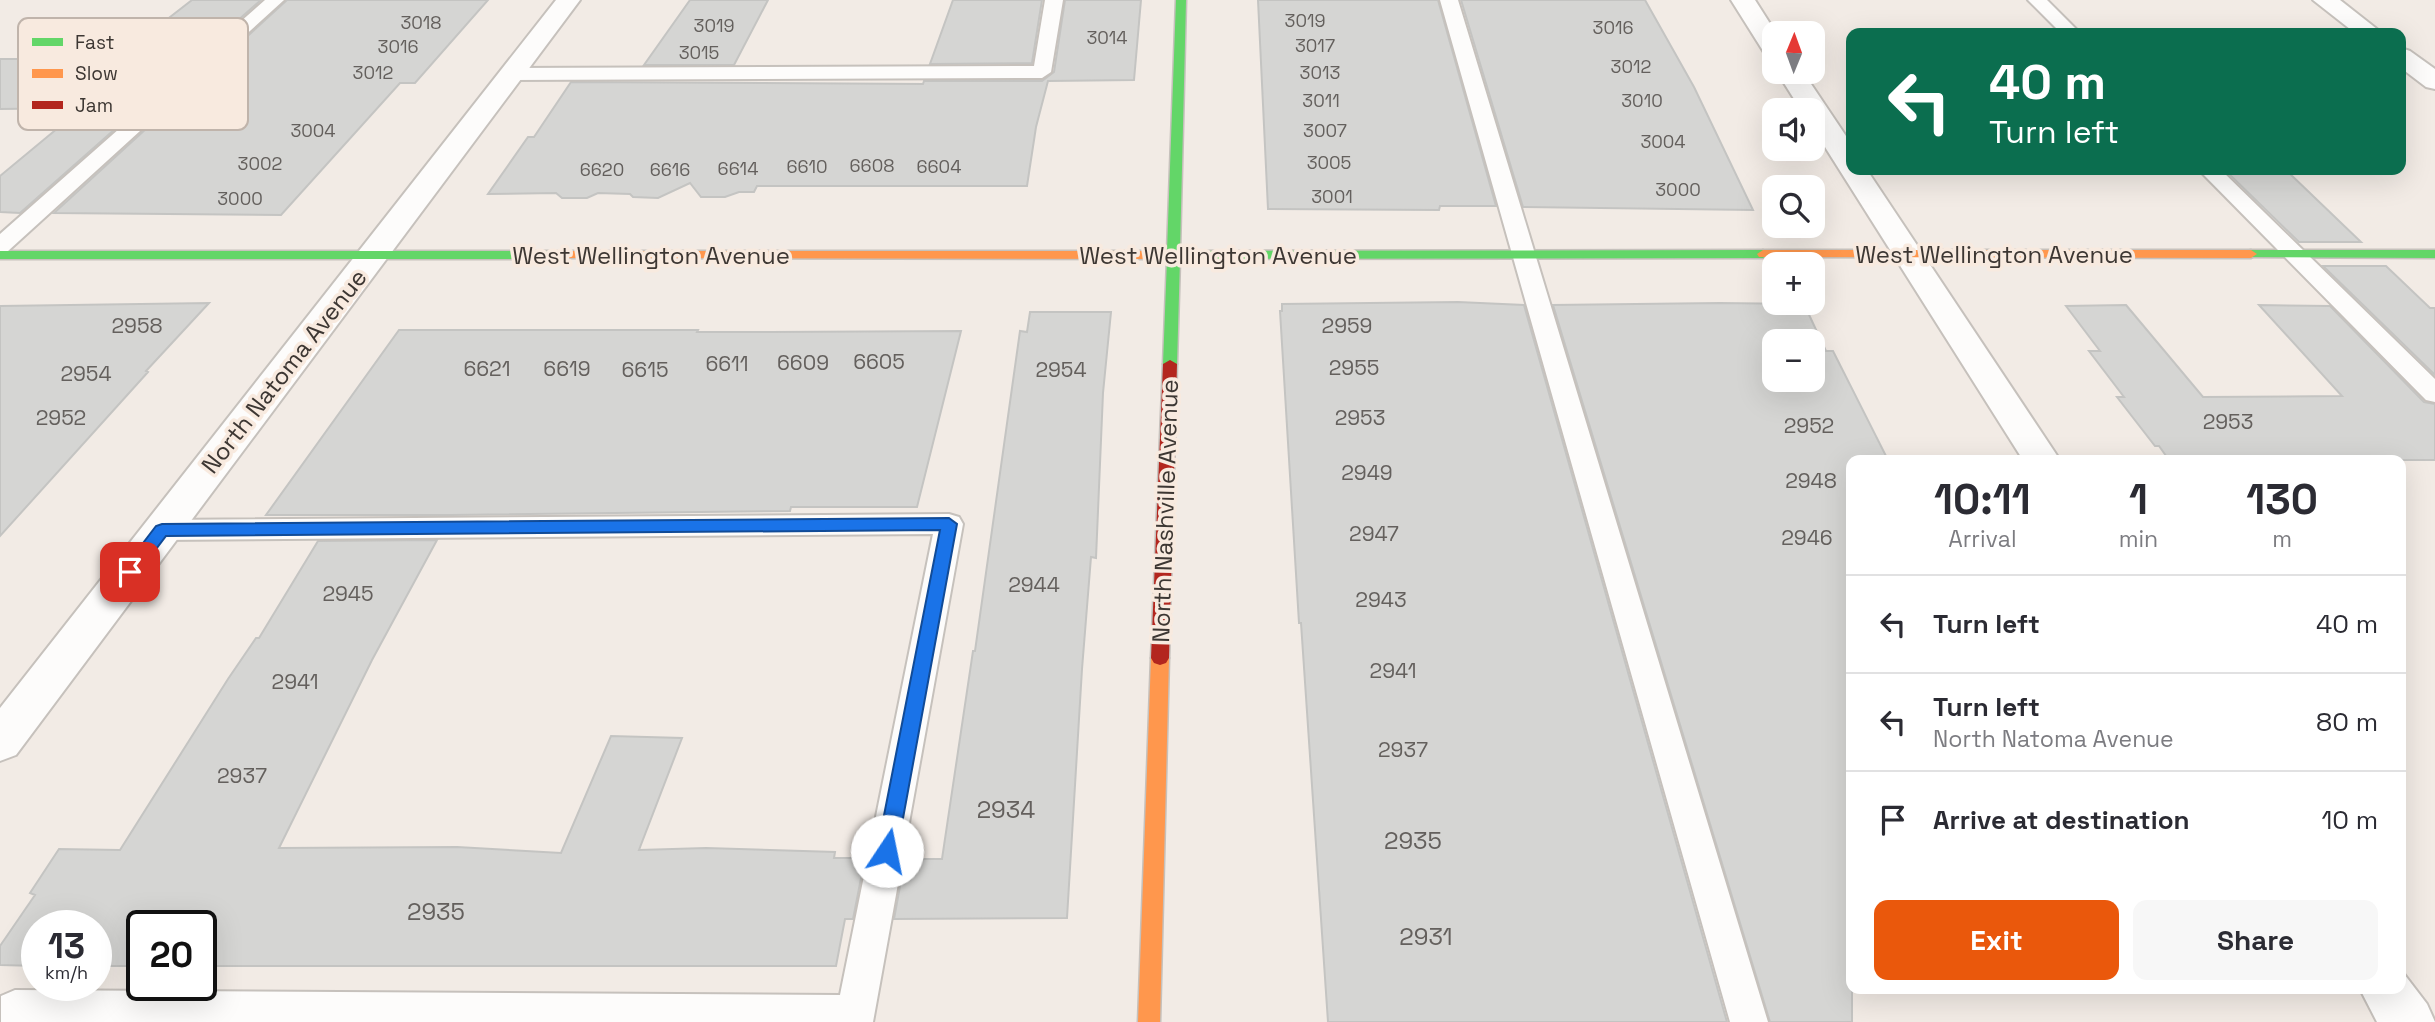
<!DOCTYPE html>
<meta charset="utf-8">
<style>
body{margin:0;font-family:"Space Grotesk",sans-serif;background:#f7f7f7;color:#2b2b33;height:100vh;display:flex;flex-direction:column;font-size:26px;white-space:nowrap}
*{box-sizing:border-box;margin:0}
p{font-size:23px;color:#7c7c81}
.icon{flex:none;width:38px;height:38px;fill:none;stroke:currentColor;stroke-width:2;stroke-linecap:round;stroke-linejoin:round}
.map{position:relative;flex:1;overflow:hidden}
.drawer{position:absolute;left:1846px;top:455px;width:560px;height:539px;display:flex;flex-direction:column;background:#fff;border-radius:14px;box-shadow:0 7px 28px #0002}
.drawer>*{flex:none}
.banner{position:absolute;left:1846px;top:28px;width:560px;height:147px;border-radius:14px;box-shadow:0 7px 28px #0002;background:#0b6e4f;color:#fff;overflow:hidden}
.needle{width:46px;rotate:1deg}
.tools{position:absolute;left:1762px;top:21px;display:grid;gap:14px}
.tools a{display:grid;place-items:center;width:63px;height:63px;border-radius:14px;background:#fff;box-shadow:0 7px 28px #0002;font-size:35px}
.speed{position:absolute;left:21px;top:910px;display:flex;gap:14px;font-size:35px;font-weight:700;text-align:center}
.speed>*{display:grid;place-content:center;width:91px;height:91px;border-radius:50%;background:#fff;box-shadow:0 7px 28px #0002;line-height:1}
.speed small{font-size:18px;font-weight:400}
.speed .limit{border:4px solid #111;border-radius:10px;background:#fff;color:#111}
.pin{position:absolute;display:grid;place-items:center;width:60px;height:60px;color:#fff;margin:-30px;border-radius:14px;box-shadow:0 4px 10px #0006}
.me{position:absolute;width:77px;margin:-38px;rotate:11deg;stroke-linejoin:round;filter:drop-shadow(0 0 5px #0008)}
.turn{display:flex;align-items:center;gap:24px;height:147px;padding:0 28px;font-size:32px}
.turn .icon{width:91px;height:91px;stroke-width:2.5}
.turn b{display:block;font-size:49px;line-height:60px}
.eta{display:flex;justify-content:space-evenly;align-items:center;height:119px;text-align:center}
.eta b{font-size:42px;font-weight:700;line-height:49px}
.primary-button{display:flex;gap:14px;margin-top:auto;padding:14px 28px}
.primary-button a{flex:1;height:80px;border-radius:14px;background:#ea580c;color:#fff;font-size:28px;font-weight:700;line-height:80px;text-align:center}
.primary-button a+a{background:#f7f7f7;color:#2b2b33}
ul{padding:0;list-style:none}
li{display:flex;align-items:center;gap:21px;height:98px;padding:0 28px;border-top:2px solid #e1e1e2}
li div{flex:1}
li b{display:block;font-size:26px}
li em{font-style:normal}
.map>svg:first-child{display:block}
</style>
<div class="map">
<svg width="2435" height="1022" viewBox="0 0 2435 1022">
<rect width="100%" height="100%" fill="#f2ebe5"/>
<path fill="#d5d5d3" stroke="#c4c4c2" stroke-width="2" fill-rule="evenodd" d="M 192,0 L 261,0 L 20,213 L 0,212 L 0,176 L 82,108 L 0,109 L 0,59 L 116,59 Z
M 287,0 L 488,0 L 415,83 L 400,83 L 281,215 L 54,213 Z
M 690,0 L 768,0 L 734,65 L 644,65 Z
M 953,0 L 1042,0 L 1032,63 L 930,64 Z
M 1065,0 L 1141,0 L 1134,80 L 1048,81 L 1036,127 L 1027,186 L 757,186 L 754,192 L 739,192 L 725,197 L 701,197 L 690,183 L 658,198 L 633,197 L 630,194 L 598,193 L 587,198 L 562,198 L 556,193 L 488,194 L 528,137 L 534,137 L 571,82 L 923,84 L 924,81 L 1042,81 L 1054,72 Z
M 1258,0 L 1438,0 L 1496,206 L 1440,206 L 1439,210 L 1268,209 Z
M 1461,0 L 1645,0 L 1694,87 L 1753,210 L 1523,207 Z
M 2225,170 L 2286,170 L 2361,242 L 2299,242 Z
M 2323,266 L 2386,266 L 2430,308 L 2435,308 L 2435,375 Z
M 1458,302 L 1524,305 L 1727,1022 L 1328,1022 L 1301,623 L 1299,623 L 1280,311 L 1282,311 L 1282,304 Z
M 209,303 L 146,371 L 148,372 L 0,536 L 0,306 Z
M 1720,303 L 1804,304 L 1826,351 L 1833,351 L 1888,460 L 1852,460 L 1852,1022 L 1770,1022 L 1553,305 ZM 1774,341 L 1813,341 L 1813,380 L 1774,380 Z
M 2126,305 L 2203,397 L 2342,396 L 2259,305 L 2330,306 L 2424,402 L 2435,404 L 2435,460 L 2169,460 L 2159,446 L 2155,446 L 2117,397 L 2124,397 L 2089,351 L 2100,351 L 2066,306 Z
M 1030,312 L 1111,312 L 1103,393 L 1096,558 L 1091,557 L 1082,669 L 1067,918 L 894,919 L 905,859 L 942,859 L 973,651 L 975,651 L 1020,331 L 1027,332 Z
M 399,330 L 698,330 L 697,332 L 771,332 L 961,331 L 917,507 L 791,507 L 790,511 L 451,515 L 266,515 Z
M 437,540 L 372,660 L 279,848 L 457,847 L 561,853 L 611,736 L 682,738 L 639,850 L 706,848 L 835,852 L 834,858 L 865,858 L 853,919 L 845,919 L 836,966 L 201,966 L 201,926 L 142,926 L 142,966 L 96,966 L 96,926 L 37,926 L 37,966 L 0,965 L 0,946 L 35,895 L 30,893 L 59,849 L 120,850 L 228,679 L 256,638 L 259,638 L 318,541 Z"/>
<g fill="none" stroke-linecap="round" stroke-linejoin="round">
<g stroke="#c6c1bc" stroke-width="4">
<path id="lane" d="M 265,0 L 284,0 L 8,251 L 0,253 L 0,234 Z
M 1045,0 L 1063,0 L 1051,72 L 1042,78 L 511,80 L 502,74 L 511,68 L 1034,66 Z
M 1440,0 L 1458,0 L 1768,1022 L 1730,1022 Z
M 2028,0 L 2047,0 L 2080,33 L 2061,33 Z
M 2199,170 L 2221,170 L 2435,379 L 2435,402 L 2426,400 Z
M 949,514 L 959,517 L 963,524 L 873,1022 L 1,1022 L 1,996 L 15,990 L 840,995 L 933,534 L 162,540 L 152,537 L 148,530 L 152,523 L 162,520 Z"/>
</g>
<g stroke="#c6c1bc" stroke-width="4">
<path id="street" d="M 556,0 L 580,0 L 16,755 L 0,761 L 0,708 Z
M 1731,0 L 1755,0 L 1776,33 L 1774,56 L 1765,54 Z
M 2313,0 L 2340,0 L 2382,33 L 2355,33 Z
M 2401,48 L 2410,51 L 2435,69 L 2435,89 L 2426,87 L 2401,68 Z
M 1777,72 L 1803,72 L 1852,145 L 1852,170 L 1867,170 L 2060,460 L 2023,460 L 1813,128 L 1813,110 L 1801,110 Z
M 2401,970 L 2427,1004 L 2435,1022 L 2377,1022 L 2360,989 L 2401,989 Z"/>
</g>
<g stroke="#c6c1bc" stroke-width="3">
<path id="fast" d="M 1176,0 L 1186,0 L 1180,251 L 1763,250 L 1769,254 L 1763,258 L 1180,259 L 1177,364 L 1170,368 L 1165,367 L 1163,364 L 1167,259 L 1156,258 L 1155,255 L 1156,252 L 1167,251 Z
M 2251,250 L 2435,250 L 2435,258 L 2247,257 L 2247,251 Z
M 0,251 L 566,251 L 572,255 L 566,259 L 0,259 Z"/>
</g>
<g stroke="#c6c1bc" stroke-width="3">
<path id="slow" d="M 1763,250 L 2251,250 L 2257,254 L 2251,258 L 1759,257 L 1757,254 Z
M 566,251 L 1161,251 L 1167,255 L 1161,259 L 561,258 L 561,252 Z
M 1160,651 L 1166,653 L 1169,658 L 1160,1022 L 1138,1022 L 1151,658 L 1154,653 Z"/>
</g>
<g stroke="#c6c1bc" stroke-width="3">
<path id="jam" d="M 1170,360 L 1177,364 L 1169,658 L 1166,663 L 1160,665 L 1154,663 L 1151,658 L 1163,364 Z"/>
</g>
<use href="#lane" fill="#fdfcfb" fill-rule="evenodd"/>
<use href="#street" fill="#fdfcfb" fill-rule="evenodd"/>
<use href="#fast" fill="#63d668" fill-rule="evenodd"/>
<use href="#slow" fill="#ff974d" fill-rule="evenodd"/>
<use href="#jam" fill="#b3261e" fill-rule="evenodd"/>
</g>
<path fill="#1a73e8" stroke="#114b97" stroke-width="2" d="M 949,518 L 957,524 L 897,851 L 894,857 L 887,860 L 879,857 L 877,851 L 940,530 L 166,536 L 135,577 L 130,579 L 121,572 L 156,526 L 162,524 Z"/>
<g text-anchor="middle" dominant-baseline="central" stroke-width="7" stroke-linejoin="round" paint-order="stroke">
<g font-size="18" fill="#64605d">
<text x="1305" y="20">3019</text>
<text x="421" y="22">3018</text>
<text x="714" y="25">3019</text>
<text x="1613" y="27">3016</text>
<text x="1107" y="37">3014</text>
<text x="1315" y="45">3017</text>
<text x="398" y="46">3016</text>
<text x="699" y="52">3015</text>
<text x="1631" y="66">3012</text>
<text x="373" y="72">3012</text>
<text x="1320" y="72">3013</text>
<text x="1321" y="100">3011</text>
<text x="1642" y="100">3010</text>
<text x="313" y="130">3004</text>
<text x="1325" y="130">3007</text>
<text x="1663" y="141">3004</text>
<text x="1329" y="162">3005</text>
<text x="260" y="163">3002</text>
<text x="872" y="165">6608</text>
<text x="807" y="166">6610</text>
<text x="939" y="166">6604</text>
<text x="738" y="168">6614</text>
<text x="602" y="169">6620</text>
<text x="670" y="169">6616</text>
<text x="1678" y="189">3000</text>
<text x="1332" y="196">3001</text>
<text x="240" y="198">3000</text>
</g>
<g font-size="21" fill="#64605d">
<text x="137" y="325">2958</text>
<text x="1347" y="325">2959</text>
<text x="879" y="361">6605</text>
<text x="803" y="362">6609</text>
<text x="727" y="363">6611</text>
<text x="1354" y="367">2955</text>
<text x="487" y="368">6621</text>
<text x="567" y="368">6619</text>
<text x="645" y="369">6615</text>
<text x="1061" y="369">2954</text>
<text x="86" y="373">2954</text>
<text x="61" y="417">2952</text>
<text x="1360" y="417">2953</text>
<text x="2228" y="421">2953</text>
<text x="1809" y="425">2952</text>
<text x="1367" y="472">2949</text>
<text x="1811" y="480">2948</text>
<text x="1374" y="533">2947</text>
<text x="1807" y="537">2946</text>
<text x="1034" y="584">2944</text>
<text x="348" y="593">2945</text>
<text x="1381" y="599">2943</text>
<text x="1393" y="670">2941</text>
<text x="295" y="681">2941</text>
<text x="1403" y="749">2937</text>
<text x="242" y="775">2937</text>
</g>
<g font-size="24" fill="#3d3733" stroke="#f8eadf">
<text x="1994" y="254">West Wellington Avenue</text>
<text x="651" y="255">West Wellington Avenue</text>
<text x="1218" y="255">West Wellington Avenue</text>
<text transform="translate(284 371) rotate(-52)">North Natoma Avenue</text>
<text transform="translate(1165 511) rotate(-88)">North Nashville Avenue</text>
</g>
<g font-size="24" fill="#64605d">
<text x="1006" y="809">2934</text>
<text x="1413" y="840">2935</text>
<text x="436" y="911">2935</text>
<text x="1426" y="936">2931</text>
</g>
</g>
<rect x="18" y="18" width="230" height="112" rx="10" fill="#f8eadf" stroke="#c0b4ab" stroke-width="2"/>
<rect x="32" y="38" width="31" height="8" fill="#63d668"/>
<rect x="32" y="69" width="31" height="9" fill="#ff974d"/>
<rect x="32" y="101" width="31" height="8" fill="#b3261e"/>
<g font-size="19" fill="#3d3733">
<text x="75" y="49">Fast</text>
<text x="75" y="80">Slow</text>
<text x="75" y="112">Jam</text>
</g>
</svg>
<div class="tools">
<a><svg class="needle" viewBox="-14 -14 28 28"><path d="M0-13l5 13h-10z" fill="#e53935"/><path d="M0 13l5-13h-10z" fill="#7c7c81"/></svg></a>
<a><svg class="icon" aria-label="sound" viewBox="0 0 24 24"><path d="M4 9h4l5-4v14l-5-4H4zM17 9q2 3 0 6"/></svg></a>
<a><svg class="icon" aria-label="search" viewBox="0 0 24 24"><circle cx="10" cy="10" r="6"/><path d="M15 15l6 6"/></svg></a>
<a>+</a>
<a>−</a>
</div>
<div class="speed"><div>13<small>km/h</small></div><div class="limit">20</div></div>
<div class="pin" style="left:130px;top:572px;background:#d93025"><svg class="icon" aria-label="arrive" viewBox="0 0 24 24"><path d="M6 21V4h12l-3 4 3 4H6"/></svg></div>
<svg class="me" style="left:887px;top:851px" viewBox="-20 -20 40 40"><circle r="19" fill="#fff"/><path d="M0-13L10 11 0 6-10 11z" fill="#1a73e8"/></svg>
<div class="banner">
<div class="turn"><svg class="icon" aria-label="left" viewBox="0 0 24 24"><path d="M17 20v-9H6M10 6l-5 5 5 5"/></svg><div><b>40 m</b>Turn left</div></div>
</div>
<section class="drawer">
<div class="eta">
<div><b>10:11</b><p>Arrival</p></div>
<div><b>1</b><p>min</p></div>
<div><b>130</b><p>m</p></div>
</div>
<ul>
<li><svg class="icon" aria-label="left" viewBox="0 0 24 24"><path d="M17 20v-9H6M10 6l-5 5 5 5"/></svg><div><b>Turn left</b></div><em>40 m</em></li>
<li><svg class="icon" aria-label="left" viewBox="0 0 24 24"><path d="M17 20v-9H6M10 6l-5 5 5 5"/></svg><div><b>Turn left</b><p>North Natoma Avenue</p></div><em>80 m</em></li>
<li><svg class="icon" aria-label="arrive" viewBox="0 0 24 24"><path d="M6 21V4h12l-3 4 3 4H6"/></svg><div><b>Arrive at destination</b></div><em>10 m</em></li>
</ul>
<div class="primary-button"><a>Exit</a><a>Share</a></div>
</section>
</div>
